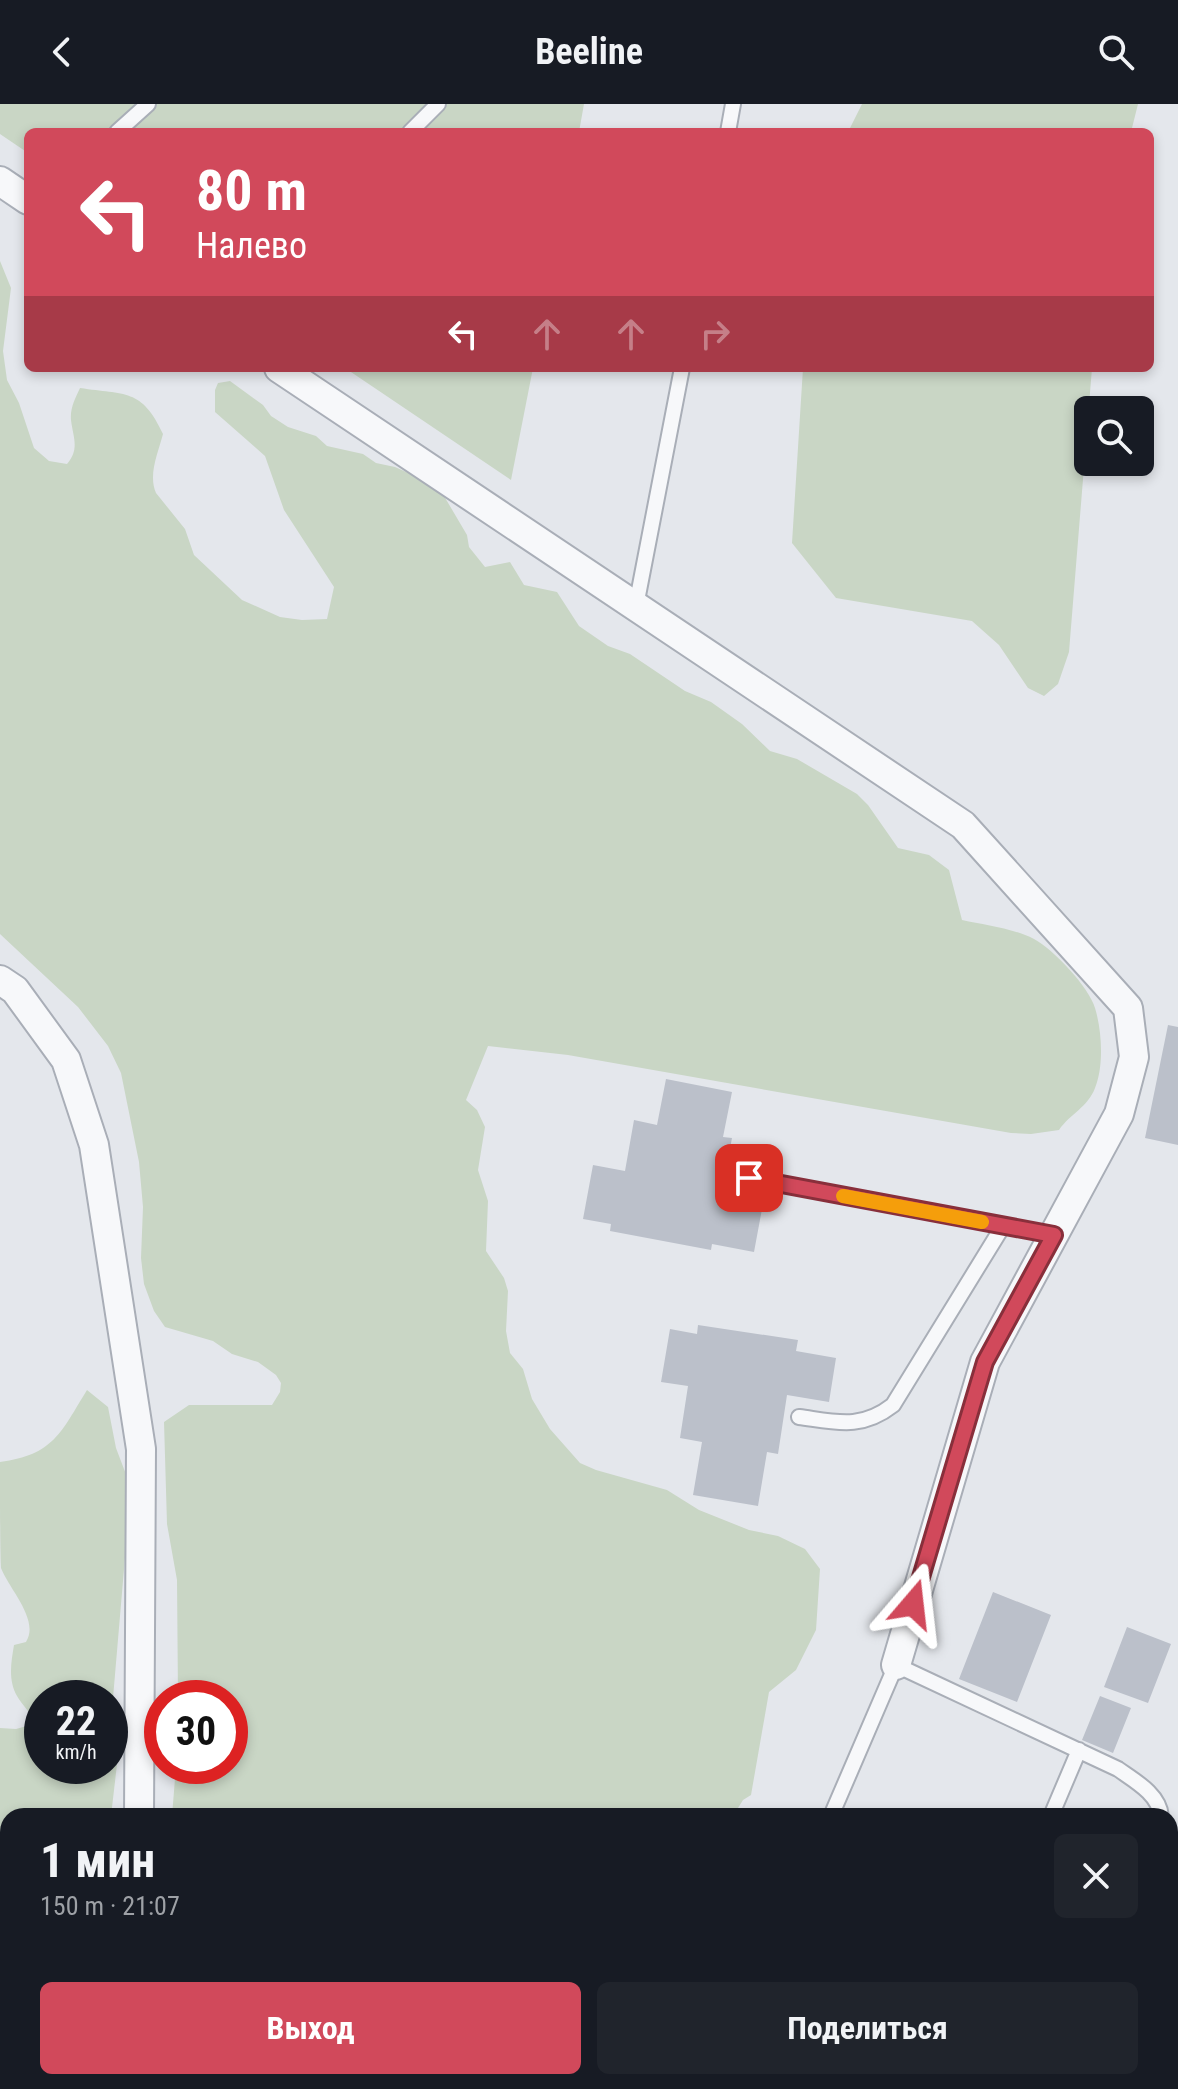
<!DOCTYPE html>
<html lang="ru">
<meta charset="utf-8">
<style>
body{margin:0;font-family:"Roboto Condensed",sans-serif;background:#20242c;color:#f1f3f6;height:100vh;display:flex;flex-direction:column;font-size:30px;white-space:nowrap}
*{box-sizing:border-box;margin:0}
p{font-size:26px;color:#9ea1a6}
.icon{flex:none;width:44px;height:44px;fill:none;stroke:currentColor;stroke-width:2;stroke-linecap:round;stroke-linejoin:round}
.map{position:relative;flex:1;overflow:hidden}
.sheet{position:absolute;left:0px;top:1704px;width:1178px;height:282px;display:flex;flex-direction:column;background:#171b24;border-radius:24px 24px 0 0;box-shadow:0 4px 12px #0003}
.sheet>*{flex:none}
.top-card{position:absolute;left:24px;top:24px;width:1130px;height:244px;border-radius:12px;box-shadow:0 4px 12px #0003;background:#d1495b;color:#fff;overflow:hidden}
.buttons{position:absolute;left:1074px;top:292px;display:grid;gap:16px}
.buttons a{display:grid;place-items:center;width:80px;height:80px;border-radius:12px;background:#171b24;box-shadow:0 4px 12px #0003;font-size:40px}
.speed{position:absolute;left:24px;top:1576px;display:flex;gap:16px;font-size:40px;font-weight:700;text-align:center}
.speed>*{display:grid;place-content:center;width:104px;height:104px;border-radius:50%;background:#171b24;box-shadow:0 4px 12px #0003;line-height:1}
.speed small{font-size:20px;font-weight:400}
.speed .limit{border:12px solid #d22;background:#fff;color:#111}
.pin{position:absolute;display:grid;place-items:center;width:68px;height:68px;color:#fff;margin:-34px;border-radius:16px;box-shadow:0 4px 12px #0006}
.me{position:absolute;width:88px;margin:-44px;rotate:17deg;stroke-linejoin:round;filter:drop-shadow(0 0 6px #0008)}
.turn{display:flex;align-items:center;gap:28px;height:168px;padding:0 40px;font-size:36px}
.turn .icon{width:104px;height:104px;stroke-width:2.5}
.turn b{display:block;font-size:56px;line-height:68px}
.lanes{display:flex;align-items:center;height:76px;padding:0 40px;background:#0003;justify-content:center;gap:40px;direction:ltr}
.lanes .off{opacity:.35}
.round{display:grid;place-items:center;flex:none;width:84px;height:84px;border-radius:12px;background:#20242c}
.overview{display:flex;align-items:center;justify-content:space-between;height:136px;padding:0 40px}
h1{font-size:48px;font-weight:700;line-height:60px}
.primary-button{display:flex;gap:16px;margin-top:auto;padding:16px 40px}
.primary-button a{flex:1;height:92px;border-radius:12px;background:#d1495b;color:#fff;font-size:32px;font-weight:700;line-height:92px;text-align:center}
.primary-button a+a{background:#20242c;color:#f1f3f6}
header{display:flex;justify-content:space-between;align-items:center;height:104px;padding:0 40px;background:#171b24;font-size:36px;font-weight:700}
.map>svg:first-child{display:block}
</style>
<header><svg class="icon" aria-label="back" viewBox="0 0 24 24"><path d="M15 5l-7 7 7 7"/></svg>Beeline<svg class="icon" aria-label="search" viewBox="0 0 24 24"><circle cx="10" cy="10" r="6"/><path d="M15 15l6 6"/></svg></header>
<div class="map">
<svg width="1178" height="1985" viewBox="0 0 1178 1985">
<rect width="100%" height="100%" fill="#e4e7ec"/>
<path fill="#c9d6c5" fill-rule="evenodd" d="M 0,0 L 584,0 L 579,28 L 28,28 L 28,49 L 0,30 Z
M 862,0 L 1138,0 L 1131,28 L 848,28 Z
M 0,157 L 11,184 L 3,247 L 7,276 L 19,299 L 34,344 L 49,357 L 67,360 C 80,345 73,333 71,316 C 70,304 75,295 80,284 C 125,291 142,284 163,330 C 158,349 148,371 156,389 L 185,425 L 194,451 L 242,496 L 280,513 L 302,516 L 327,515 L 334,483 L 284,406 L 265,352 L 215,308 L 215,286 L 218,279 L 230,277 L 263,301 L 271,312 L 288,323 L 316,332 L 327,342 L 363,350 L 376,359 L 395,363 L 424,376 L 444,392 L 467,431 L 469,443 L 485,463 L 510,458 L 524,481 L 557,488 L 579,522 L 608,542 L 630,550 L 685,587 L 711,598 L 742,620 L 770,647 L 797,655 L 857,690 L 868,701 L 898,744 L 929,751 L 949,766 L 962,816 C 985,821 1012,824 1034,835 C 1053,845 1089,883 1095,904 C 1102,927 1104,962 1095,984 C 1088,1003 1070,1010 1059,1026 L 1031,1030 L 1011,1029 L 568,951 L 488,942 L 466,996 L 477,1006 L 485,1023 L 478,1066 L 488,1097 L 486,1147 L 504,1174 L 508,1187 L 506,1227 L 510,1249 L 523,1265 L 532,1295 L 550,1325 L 580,1359 L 596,1366 L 667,1386 L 699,1406 L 749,1426 L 778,1432 L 805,1445 L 820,1465 L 816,1526 L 796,1566 L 769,1588 L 751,1691 L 743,1696 L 733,1712 L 172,1712 L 176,1662 L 230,1662 L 230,1594 L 178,1594 L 177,1476 L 167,1420 L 164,1318 L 189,1301 L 272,1301 L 280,1288 L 281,1279 L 276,1271 L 258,1258 L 232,1250 L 213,1237 L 165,1223 L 154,1207 L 144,1180 L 141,1154 L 143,1103 L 139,1058 L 121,969 L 108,942 L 78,903 L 0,830 Z
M 345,264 L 533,264 L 511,376 Z
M 803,264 L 1092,264 L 1069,548 L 1058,580 L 1044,592 L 1028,584 L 999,541 L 972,517 L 836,494 L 792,439 Z
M 87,1286 L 108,1303 L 116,1344 L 127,1373 L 127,1430 L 113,1594 L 119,1643 L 111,1712 L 8,1712 L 8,1978 L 98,1978 L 98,1985 L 0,1985 L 0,1624 L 16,1625 L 34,1620 C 32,1608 23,1603 17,1592 C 8,1576 11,1559 14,1541 L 26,1538 C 40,1516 9,1485 1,1464 C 0,1448 0,1380 0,1358 C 54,1351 61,1328 87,1286 ZM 42,1594 L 110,1594 L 110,1662 L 42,1662 Z
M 138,1978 L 1071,1978 L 1073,1985 L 140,1985 Z"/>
<path fill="#bbc0ca" d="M 1168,921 L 1178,923 L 1178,1041 L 1145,1034 Z
M 666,975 L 732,988 L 723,1033 L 732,1034 L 720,1097 L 762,1105 L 754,1148 L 712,1140 L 711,1146 L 610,1127 L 611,1120 L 583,1115 L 593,1061 L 625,1067 L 634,1016 L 657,1021 Z
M 698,1221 L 798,1236 L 796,1247 L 836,1254 L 829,1298 L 787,1291 L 778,1350 L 767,1348 L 758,1402 L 693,1391 L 702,1338 L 680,1334 L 688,1282 L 661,1278 L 670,1225 L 697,1230 Z
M 993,1488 L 1051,1511 L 1017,1598 L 959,1575 Z
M 1127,1523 L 1171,1540 L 1148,1599 L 1104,1583 Z
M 1100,1592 L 1131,1604 L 1113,1649 L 1082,1636 Z"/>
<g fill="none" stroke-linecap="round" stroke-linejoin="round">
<g stroke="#a9aeb7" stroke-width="18">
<path id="lane" d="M 117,28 L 148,0
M 410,28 L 438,0
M 728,28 L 733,0
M 636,502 L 682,264
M 749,1074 L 1054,1131
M 799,1313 C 836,1318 861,1326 893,1301 L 1003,1122
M 831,1712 L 896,1561 L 1118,1665 C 1135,1677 1159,1690 1161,1712
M 1051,1712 L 1079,1646
M 1108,1978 L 1110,1985"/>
</g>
<g stroke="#a9aeb7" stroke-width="32">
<path id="street" d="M 0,77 L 28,96
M 279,264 L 963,721 L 1128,904 L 1134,953 L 1119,1010 L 985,1258 L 896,1561
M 0,876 L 15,886 L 66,956 L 94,1041 L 141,1345 L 139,1712
M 117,1978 L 118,1985"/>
</g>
<use href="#lane" stroke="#f7f8fa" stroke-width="14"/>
<use href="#street" stroke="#f7f8fa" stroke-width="28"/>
</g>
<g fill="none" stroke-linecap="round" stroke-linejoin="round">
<g stroke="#882f3b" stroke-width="20">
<path id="route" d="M 749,1074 L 1054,1131 L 985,1258 L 913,1500"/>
</g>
<use href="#route" stroke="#d1495b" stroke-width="14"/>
<path stroke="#f59e0b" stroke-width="14" d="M 843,1092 L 982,1118"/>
</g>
</svg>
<div class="buttons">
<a><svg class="icon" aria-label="search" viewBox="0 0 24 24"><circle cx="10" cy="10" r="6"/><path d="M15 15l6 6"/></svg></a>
</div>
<div class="speed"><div>22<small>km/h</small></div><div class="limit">30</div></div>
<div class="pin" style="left:749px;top:1074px;background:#d93025"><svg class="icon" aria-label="arrive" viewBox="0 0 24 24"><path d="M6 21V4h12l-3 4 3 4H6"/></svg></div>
<svg class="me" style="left:913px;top:1500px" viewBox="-20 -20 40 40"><path d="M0-17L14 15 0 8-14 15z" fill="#d1495b" stroke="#fff" stroke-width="4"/></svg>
<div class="top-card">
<div class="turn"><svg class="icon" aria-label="left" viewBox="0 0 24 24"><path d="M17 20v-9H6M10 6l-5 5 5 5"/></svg><div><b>80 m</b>Налево</div></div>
<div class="lanes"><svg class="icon" aria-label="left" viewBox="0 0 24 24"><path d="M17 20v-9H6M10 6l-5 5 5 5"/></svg><svg class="icon off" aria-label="ahead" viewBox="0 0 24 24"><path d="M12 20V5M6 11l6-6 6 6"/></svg><svg class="icon off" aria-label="ahead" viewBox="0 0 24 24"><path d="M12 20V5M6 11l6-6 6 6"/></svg><svg class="icon off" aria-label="right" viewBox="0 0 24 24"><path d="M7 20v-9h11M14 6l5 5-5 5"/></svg></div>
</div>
<section class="sheet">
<div class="overview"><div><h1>1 мин</h1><p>150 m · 21:07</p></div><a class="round"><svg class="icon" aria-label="close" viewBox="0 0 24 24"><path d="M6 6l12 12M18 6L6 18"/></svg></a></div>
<div class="primary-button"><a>Выход</a><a>Поделиться</a></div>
</section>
</div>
